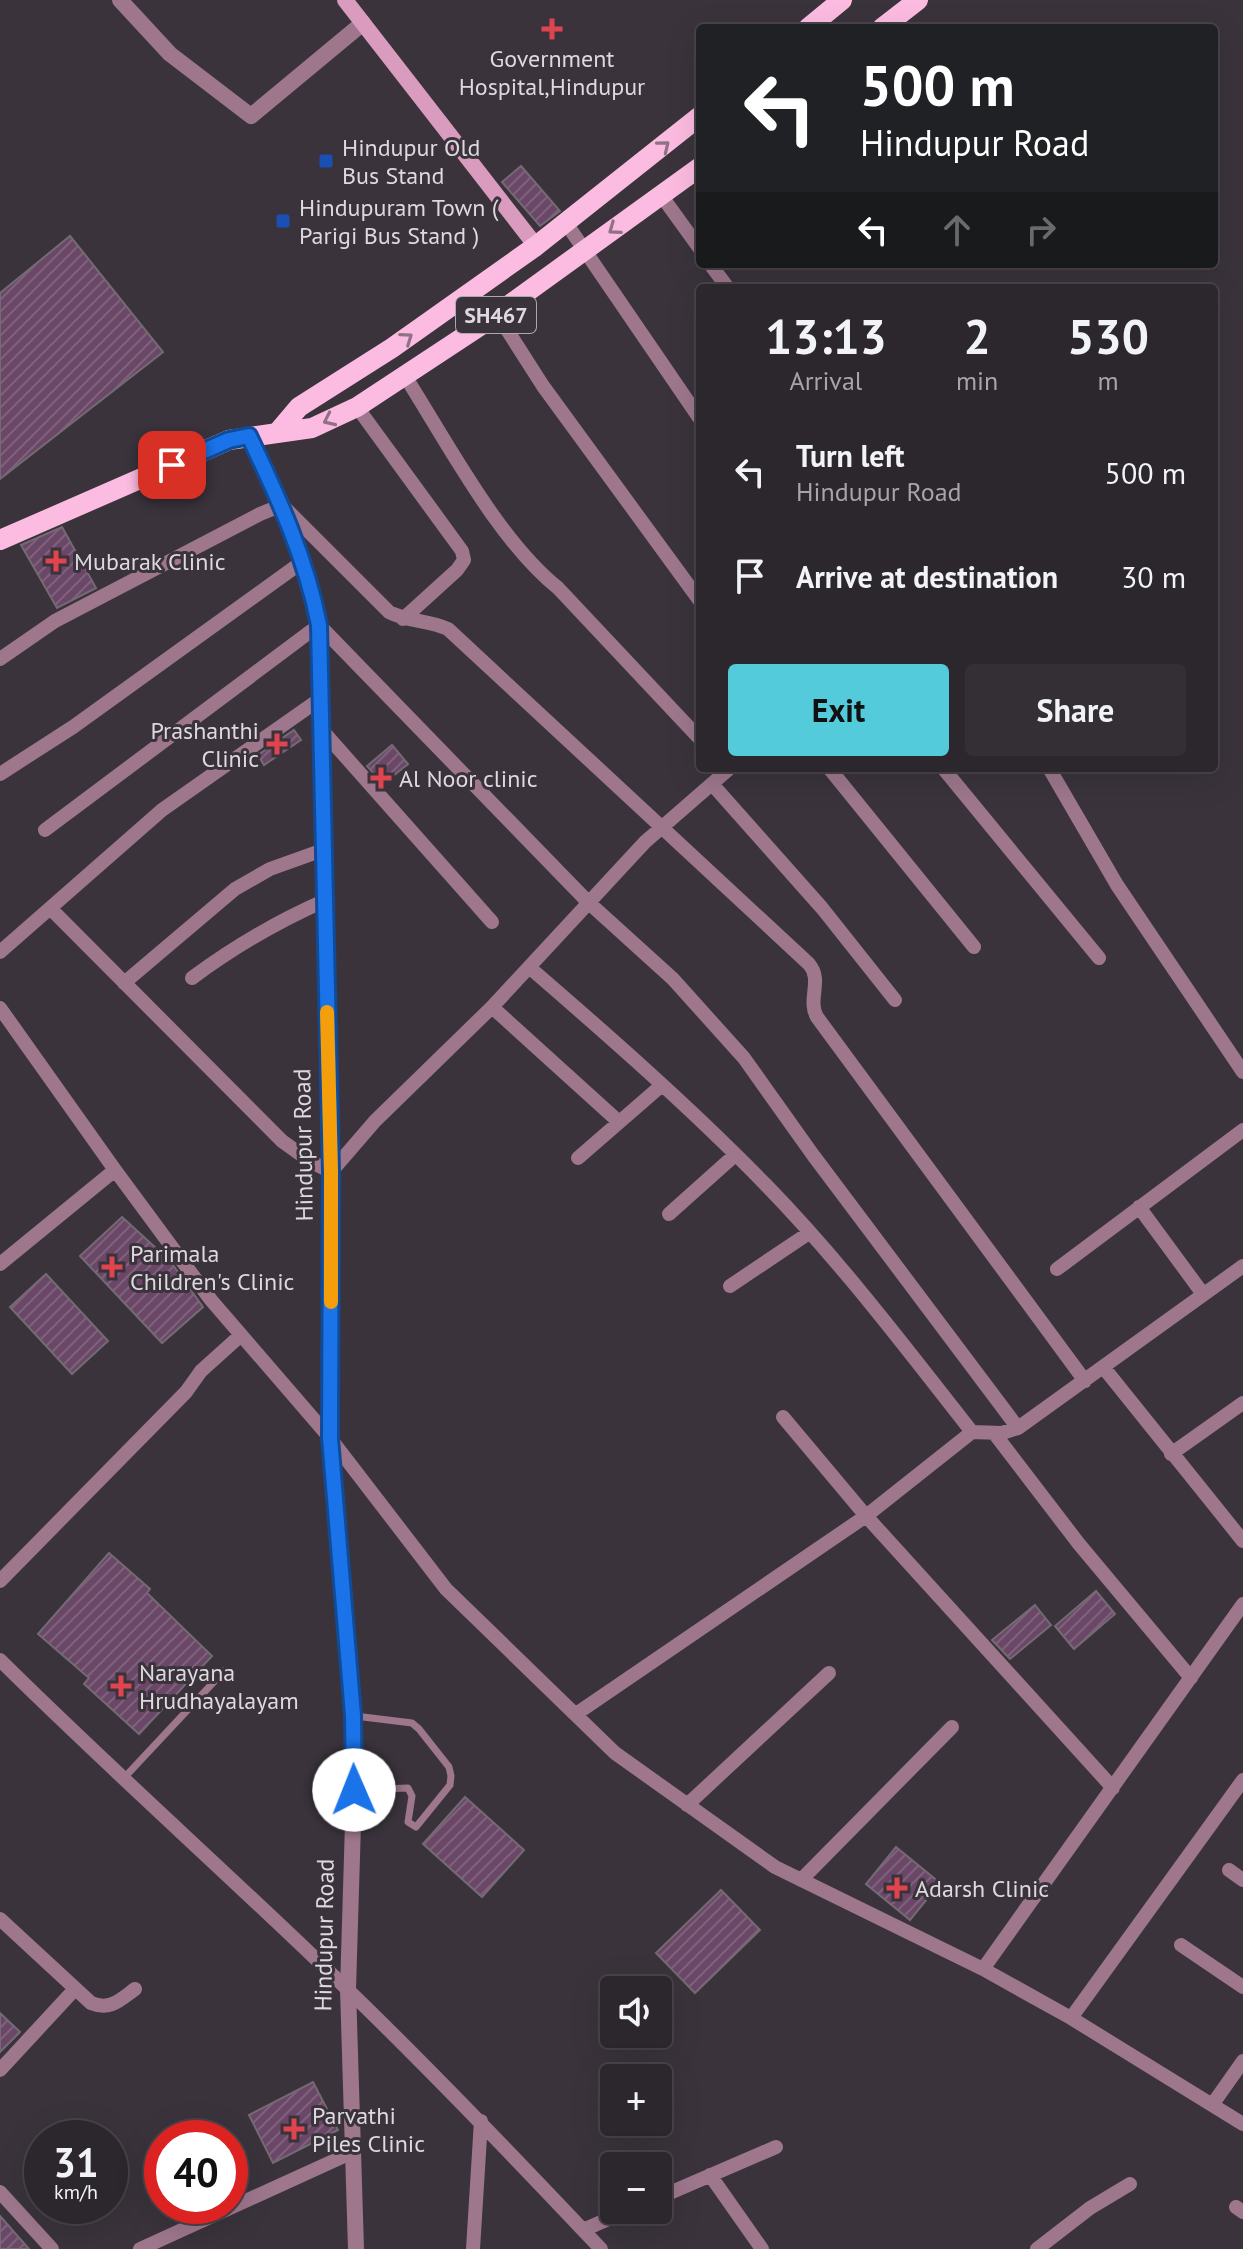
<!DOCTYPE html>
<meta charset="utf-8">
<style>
body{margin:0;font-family:"PT Sans",sans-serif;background:#342e35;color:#f1f3f6;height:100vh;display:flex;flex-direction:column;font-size:30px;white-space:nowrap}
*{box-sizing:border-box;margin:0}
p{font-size:26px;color:#a6a5aa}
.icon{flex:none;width:44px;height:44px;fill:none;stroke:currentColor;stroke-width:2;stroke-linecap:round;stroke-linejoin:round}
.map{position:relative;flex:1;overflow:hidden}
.drawer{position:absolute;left:696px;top:284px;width:522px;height:488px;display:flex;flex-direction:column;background:#2c262d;border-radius:8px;box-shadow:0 8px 32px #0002,0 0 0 2px #484349}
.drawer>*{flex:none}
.hud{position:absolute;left:696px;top:24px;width:522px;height:244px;border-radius:8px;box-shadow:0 8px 32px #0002,0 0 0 2px #484349;background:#202124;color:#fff;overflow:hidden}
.tools{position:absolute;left:600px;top:1976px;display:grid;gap:16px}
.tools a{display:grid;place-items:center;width:72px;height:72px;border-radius:8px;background:#2c262d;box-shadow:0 8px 32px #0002,0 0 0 2px #484349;font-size:40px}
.speed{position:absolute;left:24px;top:2120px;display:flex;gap:16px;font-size:40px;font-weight:700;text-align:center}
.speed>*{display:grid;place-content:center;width:104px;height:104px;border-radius:50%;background:#2c262d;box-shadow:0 8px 32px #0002,0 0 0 2px #484349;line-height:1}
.speed small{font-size:20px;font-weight:400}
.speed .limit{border:12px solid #d22;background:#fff;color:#111}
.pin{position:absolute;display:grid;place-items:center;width:68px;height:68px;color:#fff;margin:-34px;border-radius:16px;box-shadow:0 4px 12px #0006}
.me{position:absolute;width:88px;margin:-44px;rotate:359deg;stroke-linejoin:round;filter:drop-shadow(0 0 6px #0008)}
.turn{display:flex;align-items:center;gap:28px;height:168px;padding:0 32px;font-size:36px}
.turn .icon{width:104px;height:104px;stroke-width:2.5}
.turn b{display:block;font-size:56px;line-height:68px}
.lanes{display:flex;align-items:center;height:76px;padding:0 32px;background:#0003;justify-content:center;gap:40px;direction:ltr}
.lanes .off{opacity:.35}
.eta{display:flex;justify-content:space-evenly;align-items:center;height:136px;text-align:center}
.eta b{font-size:48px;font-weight:600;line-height:56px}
.button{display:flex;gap:16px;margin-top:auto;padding:16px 32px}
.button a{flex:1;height:92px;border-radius:8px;background:#53cbdb;color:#111;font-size:32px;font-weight:600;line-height:92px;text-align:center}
.button a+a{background:#342e35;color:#f1f3f6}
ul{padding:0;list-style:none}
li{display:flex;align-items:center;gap:24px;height:104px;padding:0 32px}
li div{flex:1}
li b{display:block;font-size:30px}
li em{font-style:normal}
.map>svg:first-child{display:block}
</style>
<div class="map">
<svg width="1243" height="2249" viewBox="0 0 1243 2249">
<defs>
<pattern id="building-hatch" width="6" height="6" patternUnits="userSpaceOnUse" patternTransform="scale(2)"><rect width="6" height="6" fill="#6a4767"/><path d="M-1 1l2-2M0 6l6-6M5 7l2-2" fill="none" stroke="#7f617c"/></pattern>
</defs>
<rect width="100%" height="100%" fill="#3a333c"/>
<path fill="url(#building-hatch)" stroke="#746a73" stroke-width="2" d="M 521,166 L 560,211 L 540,226 L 502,182 Z
M 70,236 L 163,352 L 0,479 L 0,293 Z
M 62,527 L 96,588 L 57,608 L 21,545 Z
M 294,730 L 301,740 L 264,765 L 258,755 Z
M 392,745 L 408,764 L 383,784 L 367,766 Z
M 122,1217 L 170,1261 L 203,1307 L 162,1343 L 80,1256 Z
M 46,1274 L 108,1341 L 72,1374 L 10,1307 Z
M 109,1553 L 150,1589 L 147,1593 L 212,1656 L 139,1734 L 84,1684 L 89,1678 L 38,1634 Z
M 1096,1591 L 1115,1614 L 1074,1649 L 1055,1626 Z
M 1035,1605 L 1051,1625 L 1010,1659 L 992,1640 Z
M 465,1797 L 524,1850 L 482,1897 L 423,1844 Z
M 896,1847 L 940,1883 L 910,1920 L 866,1884 Z
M 721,1890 L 760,1930 L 695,1993 L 656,1953 Z
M 0,2013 L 20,2032 L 0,2052 Z
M 313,2082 L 338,2130 L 273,2163 L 249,2115 Z
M 0,2216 L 29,2249 L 0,2249 Z"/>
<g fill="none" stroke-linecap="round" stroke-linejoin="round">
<path stroke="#9e778d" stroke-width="7" d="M 124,1778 L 224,1671
M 354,1790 L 408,1788 L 412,1796 L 408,1822 L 416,1827 L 450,1785 L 451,1776 L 449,1767 L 419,1729 L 412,1723 L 355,1716"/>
<path stroke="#9e778d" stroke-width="14" d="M 661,195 L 700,249
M 566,223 L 700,419
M 710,264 L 728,288
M 497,314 L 543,386 L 700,601
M 405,376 C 447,442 498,540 558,588 L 700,739
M 357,407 L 462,551 L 464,560 L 457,570 L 403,619
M 0,659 L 55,621 L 260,514 L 282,505 L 389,612 C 408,622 429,620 448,629 L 809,964 C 823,980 807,1000 817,1017 L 1085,1381
M 320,728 L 492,922
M 829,768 L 974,947
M 943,768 L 1099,958
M 1049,768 L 1117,885 L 1243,1072
M 0,774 L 73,727 L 302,562
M 712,784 L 822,908 L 895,1000
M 45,830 L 319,625 L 588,902 L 673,979 L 744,1058 L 813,1155 L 1018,1428
M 50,908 L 282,1141 L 310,1161 L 331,1172 L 375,1121 L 492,1007 L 645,842 L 730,768
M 0,952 L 162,810 L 320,699
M 529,967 C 610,1037 691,1108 766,1185 C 841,1262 906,1348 972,1432
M 192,978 C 234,947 276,922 324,901
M 124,983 L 235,889 L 270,869 L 323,850
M 492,1007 L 619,1122
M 0,1008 L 115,1170 L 211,1300 L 330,1438 L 446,1589 L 615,1753 L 775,1867 L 983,1969 L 1071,2018 L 1243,2124
M 578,1158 L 662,1085
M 1139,1207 L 1203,1294
M 669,1214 L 735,1155
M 0,1264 L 115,1170
M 1057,1269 L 1243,1130
M 730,1286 L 809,1233
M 1104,1368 L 1243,1541
M 783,1417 L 866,1516 L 1113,1788
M 994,1433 L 1079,1544 L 1191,1678
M 1171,1454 L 1243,1403
M 0,1581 L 186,1392 L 201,1371 L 241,1335
M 0,1660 C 113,1772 233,1878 347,1989 C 434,2073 518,2161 601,2249
M 576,1714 L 866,1516 L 972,1432 L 1002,1433 L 1018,1428 L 1243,1266
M 687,1805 L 829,1673
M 1229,1870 L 1243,1880
M 801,1880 L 952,1727
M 0,1919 L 91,2003 C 110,2011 120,2000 135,1989
M 1181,1945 L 1243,1987
M 983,1969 L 1243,1604
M 1071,2018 L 1243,1780
M 0,2070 L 75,1989
M 1212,2105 L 1243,2061
M 710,2175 L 762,2249
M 0,2192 L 52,2249
M 658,2198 L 776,2147
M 1236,2207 L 1243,2212
M 583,2230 L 629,2210
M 140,2249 L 353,2152
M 473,2249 L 481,2121
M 1037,2249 L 1090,2208 L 1130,2184"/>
<path stroke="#9e778d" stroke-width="16" d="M 120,0 L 170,54 L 251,116 L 363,23
M 249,436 L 282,505 L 302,562 L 312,592 L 321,648 L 320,728 L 331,1172 L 330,1438 L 353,1715 L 354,1790 L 348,1989 L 356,2249"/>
<path stroke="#d99bbe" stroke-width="16" d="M 345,0 L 536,246"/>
<path stroke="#fcbce1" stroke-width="20" d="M 808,28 L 842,0
M 882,28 L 918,0
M 277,433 L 299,407 L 392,348 L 536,246 L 700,116
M 0,540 L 229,440 L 312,428 L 357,407 L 480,326 L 700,167"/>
</g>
<defs><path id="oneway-chevron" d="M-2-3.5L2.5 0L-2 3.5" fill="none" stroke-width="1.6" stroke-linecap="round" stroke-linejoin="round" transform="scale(2)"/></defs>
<g stroke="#917186">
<use href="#oneway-chevron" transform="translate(664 146) rotate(-39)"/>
<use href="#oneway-chevron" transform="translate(614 229) rotate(144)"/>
<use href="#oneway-chevron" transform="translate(407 338) rotate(-35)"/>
<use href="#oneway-chevron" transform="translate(329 420) rotate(155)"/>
</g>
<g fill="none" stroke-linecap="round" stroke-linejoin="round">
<g stroke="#114b97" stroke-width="20">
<path id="route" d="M 172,465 L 229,440 L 249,436 C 278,497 306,558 319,625 L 331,1172 L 330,1438 L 353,1715 L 354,1790"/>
</g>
<use href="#route" stroke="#1a73e8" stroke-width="14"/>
<path stroke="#f59e0b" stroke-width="14" d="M 327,1012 L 331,1172 L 331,1302"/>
</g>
<g fill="#e0444e" stroke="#3a333c" stroke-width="3">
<path d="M548 17h8v8h8v8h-8v8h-8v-8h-8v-8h8z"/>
<path d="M52 549h8v8h8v8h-8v8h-8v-8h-8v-8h8z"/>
<path d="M273 732h8v8h8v8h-8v8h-8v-8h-8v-8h8z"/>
<path d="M377 766h8v8h8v8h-8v8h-8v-8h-8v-8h8z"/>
<path d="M108 1255h8v8h8v8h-8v8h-8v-8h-8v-8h8z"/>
<path d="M117 1674h8v8h8v8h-8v8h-8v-8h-8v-8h8z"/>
<path d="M893 1876h8v8h8v8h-8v8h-8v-8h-8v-8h8z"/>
<path d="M290 2117h8v8h8v8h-8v8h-8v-8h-8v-8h8z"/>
</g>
<g fill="#1a4fb4" stroke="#3a333c" stroke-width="3">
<rect x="318" y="153" width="16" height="16" rx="4"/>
<rect x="275" y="213" width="16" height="16" rx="4"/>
</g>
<g text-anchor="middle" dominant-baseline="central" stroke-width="6" stroke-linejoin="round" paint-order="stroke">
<rect fill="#3a333c" stroke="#ada7ae" stroke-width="2" x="456" y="297" width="80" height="36" rx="6"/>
<g font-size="22" font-weight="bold" fill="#ded9df">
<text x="496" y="315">SH467</text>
</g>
<g font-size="24" fill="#ded9df" stroke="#3a333c" text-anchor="start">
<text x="552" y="58" text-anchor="middle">Government<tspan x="552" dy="28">Hospital,Hindupur</tspan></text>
<text x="342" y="147">Hindupur Old<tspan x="342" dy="28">Bus Stand</tspan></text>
<text x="299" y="207">Hindupuram Town (<tspan x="299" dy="28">Parigi Bus Stand )</tspan></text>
<text x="74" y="561">Mubarak Clinic</text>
<text x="259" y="730" text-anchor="end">Prashanthi<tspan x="259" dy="28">Clinic</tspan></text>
<text x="399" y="778">Al Noor clinic</text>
<text x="130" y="1253">Parimala<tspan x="130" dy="28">Children's Clinic</tspan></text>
<text x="139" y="1672">Narayana<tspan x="139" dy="28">Hrudhayalayam</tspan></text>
<text x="915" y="1888">Adarsh Clinic</text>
<text x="312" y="2115">Parvathi<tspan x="312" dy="28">Piles Clinic</tspan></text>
</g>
<g font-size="24" fill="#ded9df" stroke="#3a333c">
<text transform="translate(303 1145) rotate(-91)">Hindupur Road</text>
<text transform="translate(324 1935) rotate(-89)">Hindupur Road</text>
</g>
</g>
</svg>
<div class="tools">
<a><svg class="icon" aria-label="sound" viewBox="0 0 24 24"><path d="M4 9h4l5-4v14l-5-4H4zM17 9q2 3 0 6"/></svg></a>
<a>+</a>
<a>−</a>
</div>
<div class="speed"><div>31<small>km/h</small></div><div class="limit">40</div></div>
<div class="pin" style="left:172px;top:465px;background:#d93025"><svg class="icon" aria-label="arrive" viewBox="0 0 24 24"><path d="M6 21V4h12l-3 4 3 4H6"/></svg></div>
<svg class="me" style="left:354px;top:1790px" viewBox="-20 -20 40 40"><circle r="19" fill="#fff"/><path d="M0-13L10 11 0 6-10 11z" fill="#1a73e8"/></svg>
<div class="hud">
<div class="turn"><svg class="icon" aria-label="left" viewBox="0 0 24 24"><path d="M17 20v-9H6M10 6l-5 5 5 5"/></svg><div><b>500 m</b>Hindupur Road</div></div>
<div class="lanes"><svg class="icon" aria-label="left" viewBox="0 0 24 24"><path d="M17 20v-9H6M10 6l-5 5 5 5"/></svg><svg class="icon off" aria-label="ahead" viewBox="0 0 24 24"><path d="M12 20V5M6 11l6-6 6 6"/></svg><svg class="icon off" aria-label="right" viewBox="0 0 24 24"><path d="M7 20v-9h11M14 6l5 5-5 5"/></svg></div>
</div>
<section class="drawer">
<div class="eta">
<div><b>13:13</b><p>Arrival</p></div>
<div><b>2</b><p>min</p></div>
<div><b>530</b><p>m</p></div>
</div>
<ul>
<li><svg class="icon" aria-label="left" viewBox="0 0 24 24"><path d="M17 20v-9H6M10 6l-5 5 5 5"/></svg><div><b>Turn left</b><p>Hindupur Road</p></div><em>500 m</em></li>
<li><svg class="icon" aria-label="arrive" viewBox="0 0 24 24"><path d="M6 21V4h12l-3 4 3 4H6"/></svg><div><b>Arrive at destination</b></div><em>30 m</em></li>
</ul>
<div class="button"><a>Exit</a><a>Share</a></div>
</section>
</div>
